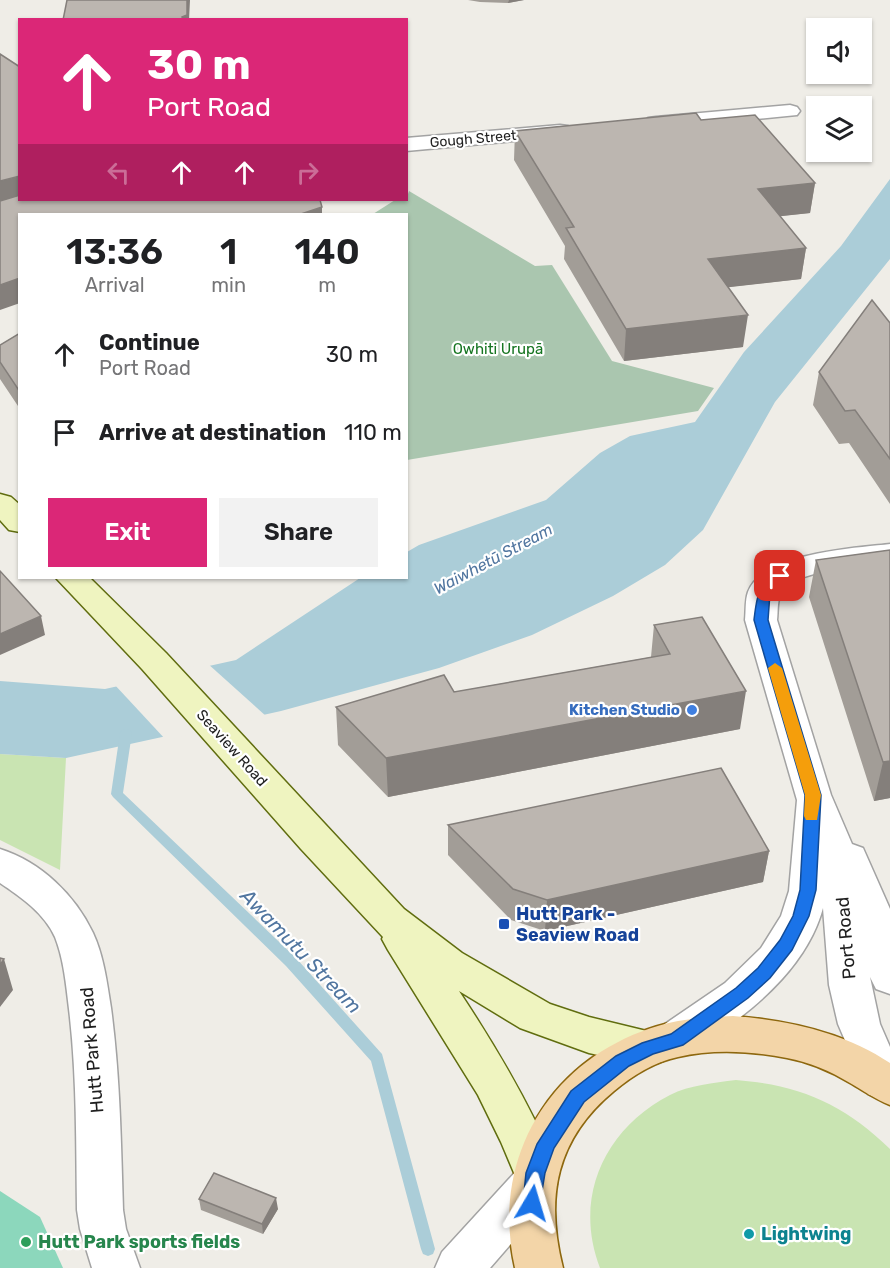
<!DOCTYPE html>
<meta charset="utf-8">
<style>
body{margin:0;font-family:Rubik,sans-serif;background:#f2f2f2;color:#202124;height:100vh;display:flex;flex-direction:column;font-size:22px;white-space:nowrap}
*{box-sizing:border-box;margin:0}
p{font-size:20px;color:#757577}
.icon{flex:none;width:33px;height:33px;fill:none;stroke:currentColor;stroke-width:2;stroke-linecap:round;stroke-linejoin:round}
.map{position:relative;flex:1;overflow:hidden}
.drawer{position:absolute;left:18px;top:213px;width:390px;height:366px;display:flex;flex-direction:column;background:#fff;border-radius:0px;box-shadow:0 2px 4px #0004}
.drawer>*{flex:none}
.guide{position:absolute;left:18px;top:18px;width:390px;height:183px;border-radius:0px;box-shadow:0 2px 4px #0004;background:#db2777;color:#fff;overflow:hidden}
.tools{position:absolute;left:806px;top:18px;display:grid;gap:12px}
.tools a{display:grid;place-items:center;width:66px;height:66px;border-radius:0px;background:#fff;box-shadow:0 2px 4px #0004;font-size:30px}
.pin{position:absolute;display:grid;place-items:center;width:51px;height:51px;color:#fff;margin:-26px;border-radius:12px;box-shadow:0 3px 9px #0006}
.me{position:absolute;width:66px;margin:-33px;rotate:7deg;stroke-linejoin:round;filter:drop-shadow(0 0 4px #0008)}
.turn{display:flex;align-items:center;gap:21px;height:126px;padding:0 30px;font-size:27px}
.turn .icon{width:78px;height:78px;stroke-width:2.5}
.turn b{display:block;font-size:42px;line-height:51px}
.lanes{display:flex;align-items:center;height:57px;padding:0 30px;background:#0003;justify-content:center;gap:30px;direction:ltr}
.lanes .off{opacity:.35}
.eta{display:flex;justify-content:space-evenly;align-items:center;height:102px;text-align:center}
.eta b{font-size:36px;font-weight:600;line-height:42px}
.cta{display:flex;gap:12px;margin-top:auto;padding:12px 30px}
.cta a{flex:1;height:69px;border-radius:0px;background:#db2777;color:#fff;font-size:24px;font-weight:600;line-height:69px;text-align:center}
.cta a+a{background:#f2f2f2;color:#202124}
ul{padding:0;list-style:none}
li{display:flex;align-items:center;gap:18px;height:78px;padding:0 30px}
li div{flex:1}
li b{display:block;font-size:22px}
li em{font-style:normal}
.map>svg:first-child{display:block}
</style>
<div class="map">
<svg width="890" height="1268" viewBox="0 0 890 1268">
<rect width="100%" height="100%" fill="#efede7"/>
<path fill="#c9e4b2" d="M 0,754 L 66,758 L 60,870 L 0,840 Z
M 736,1080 C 800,1085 844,1104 890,1149 L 890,1268 L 600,1268 C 573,1198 604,1129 670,1095 C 690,1085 713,1083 736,1080 Z"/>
<path fill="#aac6af" d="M 409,191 L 535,266 L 552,265 L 612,361 L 714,388 L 698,411 L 407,460 L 406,214 L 373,214 L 395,200 L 406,200 Z"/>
<path fill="#8cd7bc" d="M 0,1191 L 40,1217 L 63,1268 L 0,1268 Z"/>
<path fill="#abcdd8" d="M 890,179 L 890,259 L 775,402 L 703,530 L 665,565 L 613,596 L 532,635 L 439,668 L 281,711 L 66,758 L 0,754 L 0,681 L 105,689 L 236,660 L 360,578 L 406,578 L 407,552 L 419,545 L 546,500 L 600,453 L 630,436 L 695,422 L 744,352 L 841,246 Z"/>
<path fill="#efede7" d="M 207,663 L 267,717 L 166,740 L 114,684 Z"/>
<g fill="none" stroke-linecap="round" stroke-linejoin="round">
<path fill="#abcdd8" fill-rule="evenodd" d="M 126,729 L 130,730 L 132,733 L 123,793 L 296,958 L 382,1054 L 435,1249 L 433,1254 L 428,1256 L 423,1254 L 421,1249 L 371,1061 L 286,966 L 113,797 L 111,794 L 120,733 L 122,730 Z"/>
<g stroke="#a3a3a3" stroke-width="3">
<path id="minor" d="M 790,105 L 797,107 L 800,111 L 797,115 L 656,129 L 648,128 L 645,123 L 648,118 L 656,117 Z
M 560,125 L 568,126 L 571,131 L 568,136 L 406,151 L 406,138 Z
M 890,544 L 890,564 C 866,566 789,569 780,596 C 777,603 778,613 777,620 L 831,795 L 852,844 L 863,848 L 890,909 L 890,994 L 876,989 L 870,977 L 880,1024 L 890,1047 L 890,1097 L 883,1100 L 868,1094 L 838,1024 L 829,985 L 823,908 C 808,962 763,1002 719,1033 C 707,1042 694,1053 679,1056 C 674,1057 667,1053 662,1052 L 656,1039 L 662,1026 L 725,983 L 761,948 L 781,916 L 789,891 L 797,800 L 745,620 C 746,611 745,600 748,592 C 762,553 855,548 890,544 Z
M 0,849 C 41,862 75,895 93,933 C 104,957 107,983 111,1008 C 120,1075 121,1143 123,1210 L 126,1229 L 140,1268 L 92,1268 L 80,1229 L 77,1210 C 76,1143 77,1075 69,1009 C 66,985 64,960 55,937 C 44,913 21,897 0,883 Z
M 534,1163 L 550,1169 L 557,1184 L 550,1199 L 490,1268 L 435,1268 L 442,1252 L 518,1169 Z"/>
</g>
<g stroke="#606d0f" stroke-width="3">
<path id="secondary" d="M 0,494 L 11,497 L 20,505 L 20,532 L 9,530 L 0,520 Z
M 56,578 L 90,578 L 166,653 L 404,909 L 462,953 L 550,1004 L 589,1017 L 663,1035 L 669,1048 L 663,1061 L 648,1066 L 589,1053 L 520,1028 L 459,991 C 498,1050 532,1108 559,1173 L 552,1187 L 536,1193 L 520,1187 L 501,1142 L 478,1095 L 388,950 L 382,939 L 383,937 L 301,849 L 142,669 Z"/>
</g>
<g stroke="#8d670e" stroke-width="3">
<path id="primary" d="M 733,1016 C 787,1020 844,1032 890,1063 L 890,1105 C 875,1099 864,1091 850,1083 C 830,1071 809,1062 787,1058 C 751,1051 713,1049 678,1057 C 654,1062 632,1076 614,1091 C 556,1139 545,1197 563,1268 L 515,1268 C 488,1150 560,1045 678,1021 C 696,1018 715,1017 733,1016 Z"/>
</g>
<use href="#minor" fill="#fff" fill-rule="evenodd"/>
<use href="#secondary" fill="#eff4c0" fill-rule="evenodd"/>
<use href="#primary" fill="#f3d5a8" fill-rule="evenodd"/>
</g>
<path fill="#a29d97" d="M 468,0 L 524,0 L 508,3 L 480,2 Z
M 701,120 L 815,183 L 810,213 L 780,216 L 806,248 L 801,279 L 728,287 L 743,347 L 624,361 L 564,259 L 565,246 L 514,160 L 515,131 Z
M 890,323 L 890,504 L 849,443 L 839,444 L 813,405 L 819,372 Z
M 20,333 L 20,409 L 0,379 L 0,345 Z
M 890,550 L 890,798 L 874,801 L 809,597 L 816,560 Z
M 654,625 L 740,729 L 388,797 L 338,745 L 336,707 L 454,692 L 651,657 Z
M 448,825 L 769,851 L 763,882 L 545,931 L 511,920 L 448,855 Z
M 199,1199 L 278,1209 L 263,1234 L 201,1210 Z"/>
<path fill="#847f7b" d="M 187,0 L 190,0 L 189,20 L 182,20 L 182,17 Z
M 509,0 L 524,0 L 508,3 Z
M 20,176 L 20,199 L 0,205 L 0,181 Z
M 815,183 L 810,213 L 754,219 L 758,189 Z
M 322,207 L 322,214 L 301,214 Z
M 806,248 L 801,279 L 704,290 L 708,259 Z
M 20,278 L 20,303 L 0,310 L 0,285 Z
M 748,315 L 743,347 L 624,361 L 626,329 Z
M 41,616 L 45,635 L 0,655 L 0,634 Z
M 746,691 L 740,729 L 388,797 L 386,758 Z
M 890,761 L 890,798 L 874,801 L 883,762 Z
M 769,851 L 763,882 L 545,931 L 547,900 Z
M 4,959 L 13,990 L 0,1007 L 0,965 Z
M 276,1198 L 278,1209 L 263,1234 L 262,1224 Z"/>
<path fill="#bcb6b0" stroke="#847f7b" stroke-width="1.5" d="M 67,0 L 187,0 L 187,15 L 182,17 L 183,20 L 63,20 Z
M 0,54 L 20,67 L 20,176 L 0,181 Z
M 696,113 L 701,120 L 755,115 L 815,183 L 758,189 L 806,248 L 708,259 L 748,315 L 626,329 L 566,228 L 574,227 L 515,131 Z
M 20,195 L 20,200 L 320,200 L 322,207 L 301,214 L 20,214 L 20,278 L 0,285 L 0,201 Z
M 872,300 L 890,323 L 890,459 L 855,410 L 845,411 L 819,372 Z
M 20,333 L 20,392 L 0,362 L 0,345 Z
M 890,550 L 890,761 L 883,762 L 816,560 Z
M 0,571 L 41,616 L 0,634 Z
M 702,617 L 746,691 L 386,758 L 336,707 L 444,675 L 454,692 L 670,654 L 654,625 Z
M 721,768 L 769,851 L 547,900 L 513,889 L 448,825 Z
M 0,958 L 4,959 L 0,965 Z
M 214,1173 L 276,1198 L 262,1224 L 199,1199 Z"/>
<path fill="#1a73e8" stroke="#114b97" stroke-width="1.5" d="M 780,572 L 787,576 L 770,593 L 768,620 L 821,795 L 816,890 L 809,916 L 792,950 L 770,978 L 748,998 L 683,1045 L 653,1054 L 629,1066 L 584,1102 L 554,1148 L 545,1173 L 539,1209 L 532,1211 L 525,1209 L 523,1203 L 526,1173 L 537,1144 L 571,1091 L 616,1056 L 642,1043 L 671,1034 L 736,988 L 758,968 L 780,940 L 793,916 L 800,890 L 805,795 L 754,620 C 756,602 758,578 780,572 Z"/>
<path fill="#f59e0b" d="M 775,663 L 782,668 L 821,795 L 817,820 L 806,820 L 804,816 L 805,795 L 768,668 Z"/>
<circle fill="#3f7fe0" stroke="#fff" stroke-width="2" cx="692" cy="710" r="6"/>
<rect fill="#1a4fb4" stroke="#fff" stroke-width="2" x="498" y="918" width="12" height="12" rx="3"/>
<circle fill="#0f9aa8" stroke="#fff" stroke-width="2" cx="749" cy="1234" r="6"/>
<circle fill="#2e9e5b" stroke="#fff" stroke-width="2" cx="26" cy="1242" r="6"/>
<g text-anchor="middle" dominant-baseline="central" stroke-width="4.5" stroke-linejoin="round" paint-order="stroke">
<g font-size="14" fill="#1f1f1f" stroke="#fff">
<text transform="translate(473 139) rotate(-5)">Gough Street</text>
</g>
<g font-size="15" fill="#167521" stroke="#fff">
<text x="498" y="349">Owhiti Urupā</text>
</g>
<g font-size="15" font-weight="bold" fill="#366cbe" stroke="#fff" text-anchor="end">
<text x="680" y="710">Kitchen Studio</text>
</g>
<g font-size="15" fill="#1f1f1f" stroke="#fff">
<text transform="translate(232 748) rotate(48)">Seaview Road</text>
</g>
<g font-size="16" font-style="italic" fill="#5176a0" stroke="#fff">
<text transform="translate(493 559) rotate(-28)">Waiwhetū Stream</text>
</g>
<g font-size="18" font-weight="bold" fill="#164399" stroke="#fff" text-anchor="start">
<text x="516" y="914">Hutt Park -<tspan x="516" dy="21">Seaview Road</tspan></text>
</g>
<g font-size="18" fill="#1f1f1f" stroke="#fff">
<text transform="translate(846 938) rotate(-95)">Port Road</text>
<text transform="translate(92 1050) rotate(-95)">Hutt Park Road</text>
</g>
<g font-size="18" font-weight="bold" fill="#0d838f" stroke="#fff" text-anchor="start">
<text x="761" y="1234">Lightwing</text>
</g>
<g font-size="18" font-weight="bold" fill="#27864d" stroke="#fff" text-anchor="start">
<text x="38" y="1242">Hutt Park sports fields</text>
</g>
<g font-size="20" font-style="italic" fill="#5176a0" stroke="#fff">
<text transform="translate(301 951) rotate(46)">Awamutu Stream</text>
</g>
</g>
</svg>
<div class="tools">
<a><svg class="icon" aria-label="sound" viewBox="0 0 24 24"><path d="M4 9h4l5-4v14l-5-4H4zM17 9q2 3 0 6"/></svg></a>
<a><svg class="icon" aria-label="layers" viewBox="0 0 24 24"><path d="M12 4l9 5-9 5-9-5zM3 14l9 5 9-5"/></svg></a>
</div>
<div class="pin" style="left:780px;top:576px;background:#d93025"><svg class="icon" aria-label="arrive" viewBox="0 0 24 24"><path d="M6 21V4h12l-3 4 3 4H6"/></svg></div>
<svg class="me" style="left:532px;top:1203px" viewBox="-20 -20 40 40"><path d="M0-17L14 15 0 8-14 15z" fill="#1a73e8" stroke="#fff" stroke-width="4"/></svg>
<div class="guide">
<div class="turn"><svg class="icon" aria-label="ahead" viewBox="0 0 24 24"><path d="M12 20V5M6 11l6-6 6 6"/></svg><div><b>30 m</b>Port Road</div></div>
<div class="lanes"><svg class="icon off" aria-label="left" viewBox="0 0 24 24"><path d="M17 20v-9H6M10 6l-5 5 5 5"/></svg><svg class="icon" aria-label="ahead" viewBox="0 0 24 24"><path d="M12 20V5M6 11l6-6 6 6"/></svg><svg class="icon" aria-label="ahead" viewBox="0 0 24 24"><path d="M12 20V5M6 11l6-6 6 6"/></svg><svg class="icon off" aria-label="right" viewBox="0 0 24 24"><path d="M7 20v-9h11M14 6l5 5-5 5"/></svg></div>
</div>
<section class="drawer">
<div class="eta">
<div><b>13:36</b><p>Arrival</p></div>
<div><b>1</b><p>min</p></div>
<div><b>140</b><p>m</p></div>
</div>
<ul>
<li><svg class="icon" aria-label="ahead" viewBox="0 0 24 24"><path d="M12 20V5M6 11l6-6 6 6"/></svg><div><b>Continue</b><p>Port Road</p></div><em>30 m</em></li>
<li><svg class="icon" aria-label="arrive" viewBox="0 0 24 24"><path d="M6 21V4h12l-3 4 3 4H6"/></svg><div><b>Arrive at destination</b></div><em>110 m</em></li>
</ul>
<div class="cta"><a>Exit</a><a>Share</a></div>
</section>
</div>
